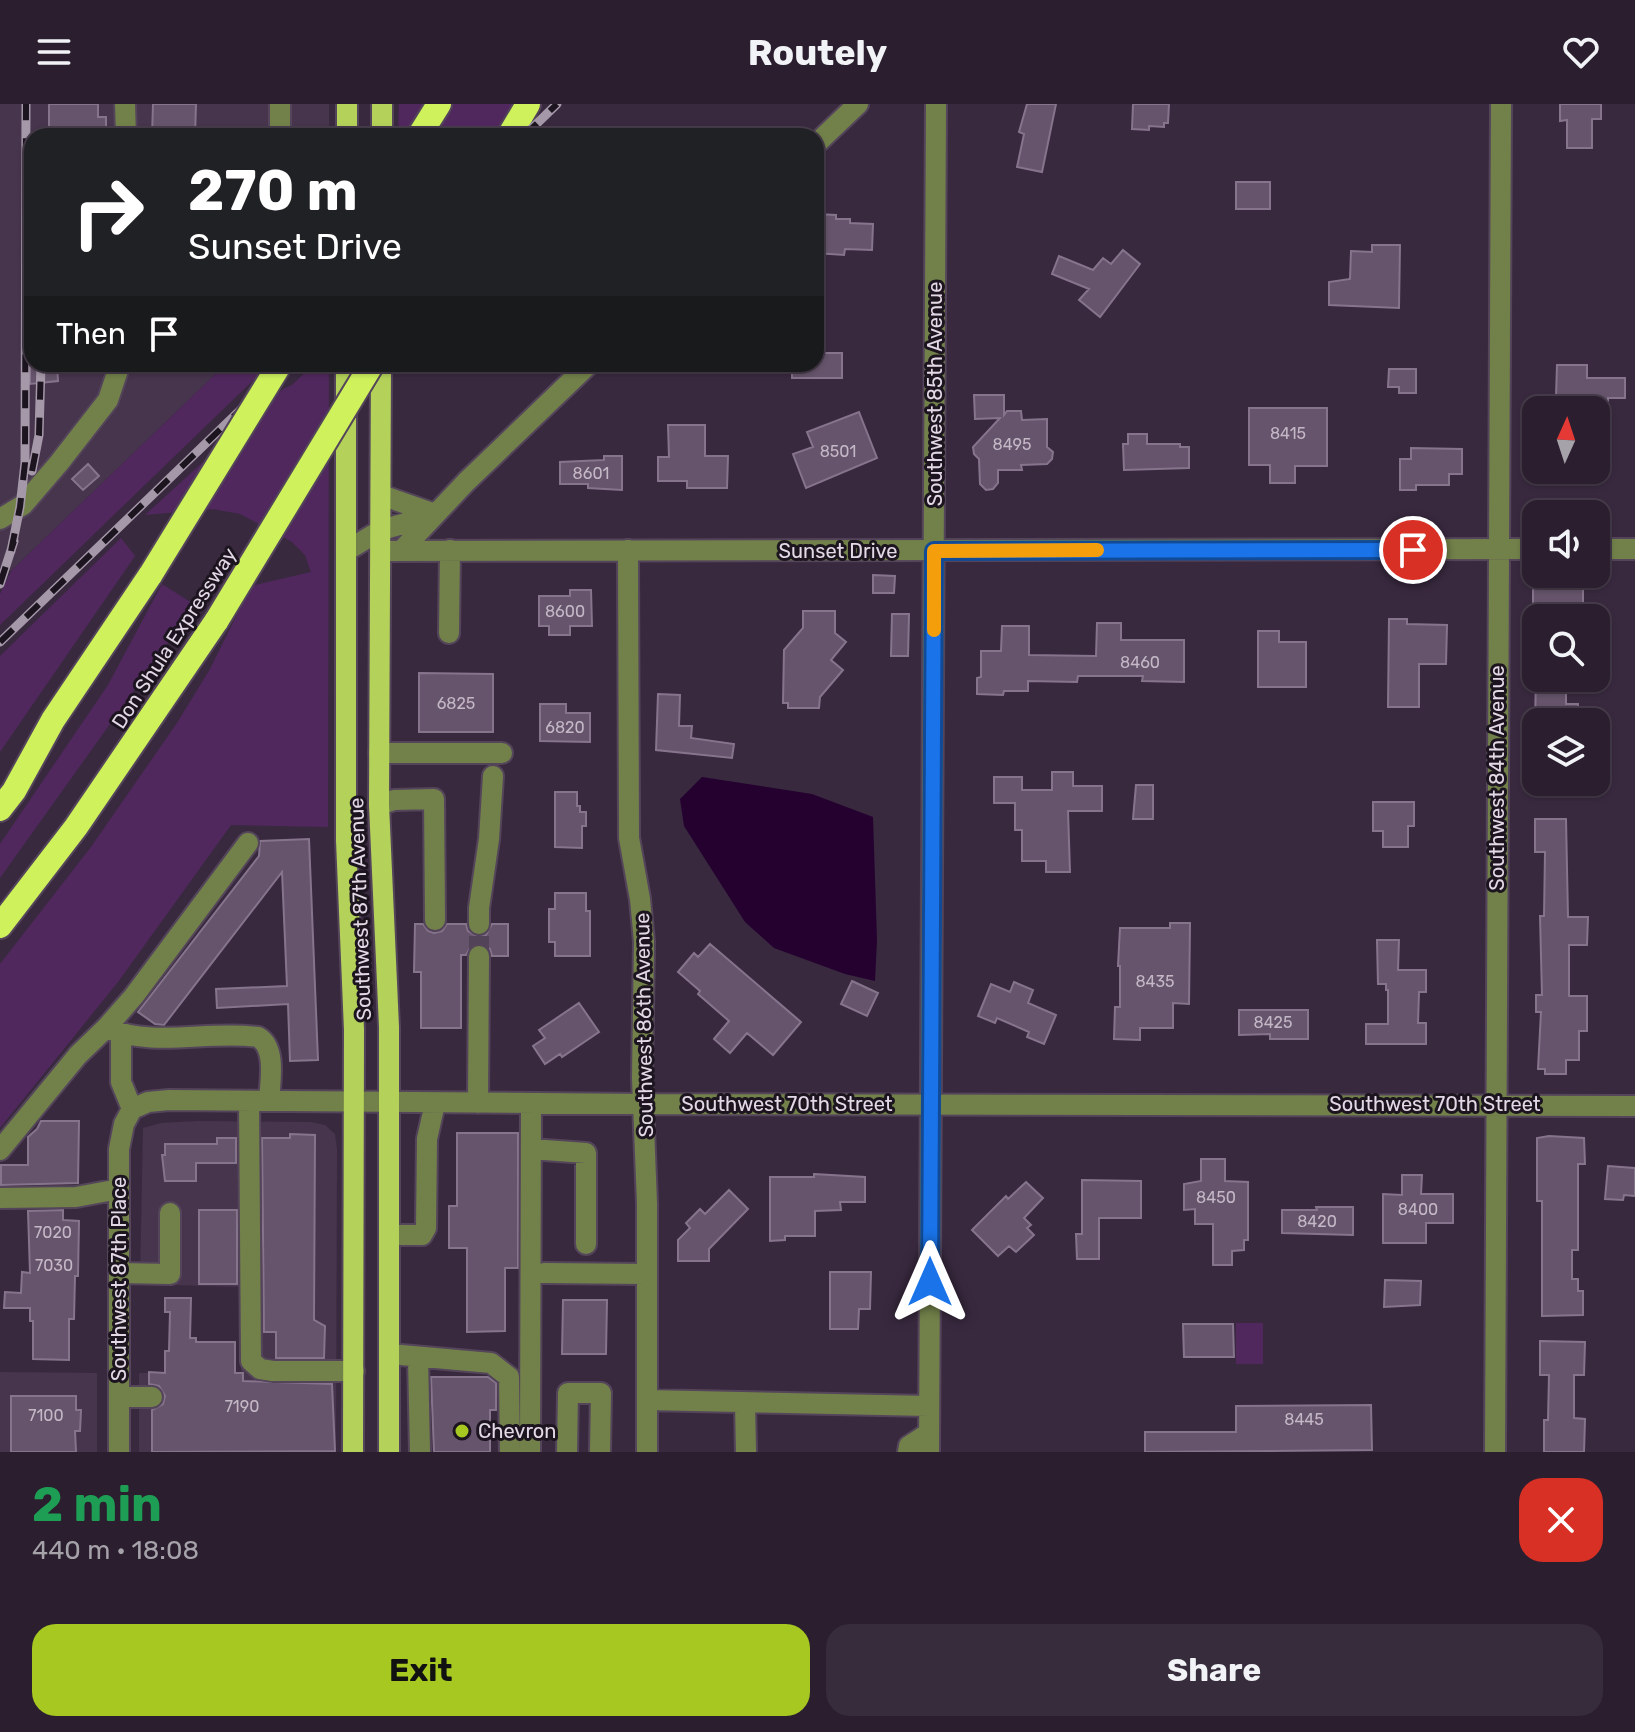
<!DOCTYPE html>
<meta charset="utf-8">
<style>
body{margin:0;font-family:Rubik,sans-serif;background:#372c3b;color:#f1f3f6;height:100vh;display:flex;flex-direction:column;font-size:30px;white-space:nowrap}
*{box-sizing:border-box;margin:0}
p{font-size:26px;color:#a6a2aa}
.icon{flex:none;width:44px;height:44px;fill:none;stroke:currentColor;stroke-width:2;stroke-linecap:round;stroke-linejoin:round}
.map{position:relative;height:1348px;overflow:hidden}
.details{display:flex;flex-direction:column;background:#2b1f2f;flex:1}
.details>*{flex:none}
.guide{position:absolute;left:24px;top:24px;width:800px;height:244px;border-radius:24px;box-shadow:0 2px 6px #0004,0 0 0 2px #473d4b;background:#202124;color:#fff;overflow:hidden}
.needle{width:52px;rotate:3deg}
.controls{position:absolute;left:1522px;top:292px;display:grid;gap:16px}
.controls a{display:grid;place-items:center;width:88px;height:88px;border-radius:16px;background:#2b1f2f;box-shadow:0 2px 6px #0004,0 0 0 2px #473d4b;font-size:40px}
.pin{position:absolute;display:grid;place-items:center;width:68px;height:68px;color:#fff;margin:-34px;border:4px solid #fff;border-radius:50%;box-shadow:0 2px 8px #0007}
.me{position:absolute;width:88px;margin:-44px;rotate:0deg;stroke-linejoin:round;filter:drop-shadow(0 0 6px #0008)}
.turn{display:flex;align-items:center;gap:28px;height:168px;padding:0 32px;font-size:36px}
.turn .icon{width:104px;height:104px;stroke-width:2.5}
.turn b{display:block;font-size:56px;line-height:68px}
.then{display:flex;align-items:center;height:76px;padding:0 32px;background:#0003;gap:16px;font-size:30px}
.round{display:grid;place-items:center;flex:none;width:84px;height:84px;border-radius:24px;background:#372c3b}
.headline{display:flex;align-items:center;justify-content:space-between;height:136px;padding:0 32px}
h1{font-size:48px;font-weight:700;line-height:60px;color:#1e9e55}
.cta{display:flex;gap:16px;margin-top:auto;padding:16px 32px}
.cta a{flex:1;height:92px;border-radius:24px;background:#a6c821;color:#111;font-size:32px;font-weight:700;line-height:92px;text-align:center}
.cta a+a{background:#372c3b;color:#f1f3f6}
header{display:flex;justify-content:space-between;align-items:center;height:104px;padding:0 32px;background:#2b1f2f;font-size:36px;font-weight:700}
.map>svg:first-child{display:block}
</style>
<header><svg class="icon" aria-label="menu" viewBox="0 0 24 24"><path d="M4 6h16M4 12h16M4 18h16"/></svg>Routely<svg class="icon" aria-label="heart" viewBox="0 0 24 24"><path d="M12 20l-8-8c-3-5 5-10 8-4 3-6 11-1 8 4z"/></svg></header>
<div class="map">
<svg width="1635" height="1348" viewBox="0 0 1635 1348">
<rect width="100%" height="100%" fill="#39293f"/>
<path fill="#47344d" d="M 0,0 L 329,0 L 329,32 L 32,32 L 32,260 L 226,260 L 11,467 L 0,463 Z
M 197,1017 L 311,1018 L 325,1021 L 335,1030 L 337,1045 L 336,1348 L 139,1348 L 139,1269 L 241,1269 L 242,1183 L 140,1180 L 143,1024 L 161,1019 Z
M 0,1268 L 97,1269 L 97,1348 L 0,1348 Z"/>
<path fill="#50285e" d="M 399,0 L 541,0 L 509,32 L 398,32 Z
M 226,260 L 270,260 L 0,521 L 0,490 L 11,467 Z
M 314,260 L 329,260 L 328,723 L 231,721 L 118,878 L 0,1024 L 0,860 L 91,743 L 177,619 L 210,565 L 251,482 L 311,468 L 305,451 L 292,438 L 240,410 L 213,405 L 145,411 L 283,285 L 292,281 Z
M 121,434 L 135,452 L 0,648 L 0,552 Z
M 162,480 L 195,501 L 0,774 L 0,740 L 108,581 Z
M 1236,1219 L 1263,1219 L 1263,1260 L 1236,1260 Z"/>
<path fill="#250130" d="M 702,673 L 812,690 L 873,713 L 877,836 L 875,877 L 845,870 L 774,844 L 745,818 L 684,722 L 680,695 Z"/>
<path fill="#65546b" stroke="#86748d" stroke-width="2" d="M 49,0 L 98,0 L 98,13 L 106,13 L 106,32 L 49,32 Z
M 153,0 L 196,0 L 195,32 L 152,32 Z
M 1027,0 L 1056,0 L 1042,68 L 1017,63 L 1024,30 L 1019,28 Z
M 1133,0 L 1169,0 L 1168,19 L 1164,19 L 1164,23 L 1149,22 L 1149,26 L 1132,25 Z
M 1560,0 L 1601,0 L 1601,15 L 1592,15 L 1592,44 L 1567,44 L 1567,16 L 1560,17 Z
M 1236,78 L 1270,78 L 1270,105 L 1236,105 Z
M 816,110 L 836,111 L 836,115 L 850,115 L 850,119 L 873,120 L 872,146 L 845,145 L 844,151 L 816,149 Z
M 1372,141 L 1400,141 L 1399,204 L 1329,201 L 1329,178 L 1350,175 L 1351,147 L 1372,148 Z
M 1123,146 L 1140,160 L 1100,213 L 1079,196 L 1089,185 L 1052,170 L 1059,152 L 1093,166 L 1103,154 L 1111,160 Z
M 816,249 L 842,249 L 842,274 L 792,274 L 792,260 L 816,260 Z
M 30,260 L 57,260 L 58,277 L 30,280 Z
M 1557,261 L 1587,261 L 1587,274 L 1625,274 L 1625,294 L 1608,294 L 1608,306 L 1567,306 L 1567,293 L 1556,292 Z
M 1389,265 L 1416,265 L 1416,289 L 1399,289 L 1399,283 L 1388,283 Z
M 974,291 L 1004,291 L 1004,311 L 1007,307 L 1021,307 L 1022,316 L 1047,315 L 1047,343 L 1053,348 L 1052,355 L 1047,360 L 1021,361 L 1022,366 L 998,366 L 998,379 L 993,385 L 986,386 L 980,380 L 979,355 L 974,350 L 973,343 L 1000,314 L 975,315 Z
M 1249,304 L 1327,304 L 1327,362 L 1295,362 L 1295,379 L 1270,379 L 1270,361 L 1249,361 Z
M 859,308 L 877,354 L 806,384 L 793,350 L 813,343 L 807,328 Z
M 668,321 L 705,321 L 705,352 L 728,352 L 727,384 L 687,384 L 687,377 L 658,377 L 658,353 L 669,353 Z
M 1128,330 L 1147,330 L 1147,340 L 1180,340 L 1180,343 L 1189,343 L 1189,364 L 1124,366 L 1123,340 L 1128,340 Z
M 1411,344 L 1462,345 L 1462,370 L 1449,370 L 1449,381 L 1416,381 L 1416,386 L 1400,386 L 1400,355 L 1411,355 Z
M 604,352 L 622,352 L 622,386 L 588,384 L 588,380 L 560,380 L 560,358 L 604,356 Z
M 88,360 L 99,372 L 83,386 L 72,375 Z
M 873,471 L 895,472 L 894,489 L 873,489 Z
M 1548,476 L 1583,476 L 1583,514 L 1549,514 L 1549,508 L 1539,508 L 1539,500 L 1533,500 L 1533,481 L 1548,481 Z
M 570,486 L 591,486 L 592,522 L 570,522 L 570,531 L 549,531 L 549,522 L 539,522 L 539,492 L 570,492 Z
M 803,507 L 835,507 L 835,529 L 846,538 L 831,556 L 843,566 L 820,593 L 819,604 L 788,604 L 788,599 L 783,599 L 784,546 L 803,524 Z
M 892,510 L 909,510 L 908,552 L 891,552 Z
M 1389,515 L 1407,515 L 1407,520 L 1447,521 L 1446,560 L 1419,560 L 1419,603 L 1388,603 Z
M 1097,519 L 1121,519 L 1121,536 L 1184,536 L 1184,578 L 1142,577 L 1143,572 L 1078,572 L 1077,578 L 1028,577 L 1028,587 L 1004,587 L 1003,591 L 977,590 L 977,574 L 981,573 L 981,547 L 1001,547 L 1002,522 L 1029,522 L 1029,551 L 1096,552 Z
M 1258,527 L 1279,527 L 1279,538 L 1306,538 L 1306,583 L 1258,583 Z
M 419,569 L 493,570 L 493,628 L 419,628 Z
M 1536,574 L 1566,574 L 1566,600 L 1578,600 L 1577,618 L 1535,618 Z
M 658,590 L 680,591 L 679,622 L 692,622 L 691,634 L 734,640 L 732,654 L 656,646 Z
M 540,600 L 566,600 L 566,609 L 590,609 L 590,638 L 540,637 Z
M 1052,668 L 1073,668 L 1073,682 L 1102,682 L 1102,707 L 1068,707 L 1070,768 L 1046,768 L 1046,757 L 1022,757 L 1022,726 L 1015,726 L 1015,699 L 994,699 L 994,673 L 1022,673 L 1022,686 L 1052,686 Z
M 1136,681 L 1153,681 L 1153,715 L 1133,715 Z
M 555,688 L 577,688 L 577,702 L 580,702 L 580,708 L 586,708 L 586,722 L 582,722 L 582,744 L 555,743 Z
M 1373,698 L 1414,698 L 1414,722 L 1408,722 L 1408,743 L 1383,743 L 1383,727 L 1373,727 Z
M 1535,715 L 1566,715 L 1568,813 L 1588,813 L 1587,841 L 1569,841 L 1569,892 L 1587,892 L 1587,927 L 1579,927 L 1579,956 L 1566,956 L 1566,970 L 1545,970 L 1545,965 L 1538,965 L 1541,908 L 1536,908 L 1536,891 L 1542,891 L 1540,812 L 1544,812 L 1545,748 L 1535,748 Z
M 309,735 L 318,956 L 290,957 L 288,900 L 217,904 L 216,885 L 287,882 L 282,768 L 164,921 L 155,920 L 138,908 L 259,752 L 260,737 Z
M 555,789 L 586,789 L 586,807 L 590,807 L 590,852 L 555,852 L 555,838 L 549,838 L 549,805 L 555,805 Z
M 1170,819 L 1190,819 L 1189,900 L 1173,899 L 1173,924 L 1140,924 L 1140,936 L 1114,935 L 1115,903 L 1120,903 L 1120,862 L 1118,862 L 1120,824 L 1170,824 Z
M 415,820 L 423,820 L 428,827 L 434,829 L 442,827 L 447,820 L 466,820 L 468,827 L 478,833 L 486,831 L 492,820 L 508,820 L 508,852 L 492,852 L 490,845 L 480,839 L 472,841 L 466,851 L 461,851 L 461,924 L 421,924 L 421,868 L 414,868 Z
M 1377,836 L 1399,836 L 1398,866 L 1426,866 L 1426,888 L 1419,888 L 1418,919 L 1426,919 L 1426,940 L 1366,940 L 1366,920 L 1388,920 L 1388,886 L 1386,886 L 1386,880 L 1378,880 Z
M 710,840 L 801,918 L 773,951 L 747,929 L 730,949 L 714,935 L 729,917 L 698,890 L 700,887 L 678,868 L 694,849 L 698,853 Z
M 852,877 L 878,889 L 867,912 L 841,900 Z
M 1014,878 L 1033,886 L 1028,899 L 1056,911 L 1044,940 L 1027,933 L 1029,928 L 997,914 L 995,919 L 978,912 L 991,880 L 1010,888 Z
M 579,899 L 599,928 L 562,953 L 560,950 L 545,960 L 533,942 L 545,934 L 539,926 Z
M 1239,906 L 1308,906 L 1308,935 L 1270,935 L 1270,930 L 1239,931 Z
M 41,1017 L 79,1017 L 78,1079 L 1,1081 L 1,1061 L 28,1061 L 28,1033 L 37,1025 Z
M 457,1029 L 518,1029 L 518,1164 L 505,1164 L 505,1227 L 467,1228 L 467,1144 L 449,1144 L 449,1102 L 457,1102 Z
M 290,1030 L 315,1031 L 314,1216 L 325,1222 L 324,1254 L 276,1254 L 276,1228 L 264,1228 L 262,1034 L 290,1034 Z
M 1549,1032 L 1584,1034 L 1585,1060 L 1578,1060 L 1578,1146 L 1572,1146 L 1572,1175 L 1578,1175 L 1578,1187 L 1583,1187 L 1583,1211 L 1542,1212 L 1542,1097 L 1537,1097 L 1537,1034 Z
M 217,1034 L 236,1034 L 236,1059 L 196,1059 L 196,1077 L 165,1077 L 162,1051 L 165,1051 L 165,1040 L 217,1040 Z
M 1201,1055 L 1225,1055 L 1225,1077 L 1248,1078 L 1248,1136 L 1244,1136 L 1244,1146 L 1232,1147 L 1232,1161 L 1213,1161 L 1213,1120 L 1195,1120 L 1195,1105 L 1184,1106 L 1184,1080 L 1201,1077 Z
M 1608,1062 L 1635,1064 L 1635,1092 L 1624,1091 L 1623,1096 L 1605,1095 Z
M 814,1070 L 865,1073 L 865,1098 L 840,1098 L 841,1106 L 815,1107 L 815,1132 L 785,1132 L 785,1136 L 770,1137 L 770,1073 L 814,1073 Z
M 1402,1071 L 1422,1071 L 1421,1090 L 1453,1090 L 1453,1119 L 1426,1119 L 1426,1139 L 1383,1139 L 1383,1090 L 1402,1091 Z
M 1082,1076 L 1141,1077 L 1141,1114 L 1099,1114 L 1099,1155 L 1077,1155 L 1076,1130 L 1082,1130 Z
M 1026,1078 L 1043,1094 L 1024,1114 L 1031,1121 L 1027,1124 L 1034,1131 L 1016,1148 L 1009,1142 L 998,1152 L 972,1126 L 1006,1092 L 1008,1095 Z
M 729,1086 L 748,1105 L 709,1145 L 709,1157 L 678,1157 L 678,1136 L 690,1124 L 686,1119 L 700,1105 L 705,1110 Z
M 1316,1103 L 1353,1103 L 1353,1131 L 1282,1129 L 1282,1106 L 1317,1106 Z
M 63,1106 L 63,1116 L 79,1117 L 78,1172 L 75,1172 L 74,1215 L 69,1215 L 69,1256 L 33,1255 L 33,1217 L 30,1217 L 30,1204 L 4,1204 L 5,1188 L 21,1189 L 22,1168 L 30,1169 L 28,1107 Z
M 199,1106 L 237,1106 L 237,1180 L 199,1180 Z
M 830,1168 L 871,1168 L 870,1205 L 859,1205 L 858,1225 L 830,1225 Z
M 1385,1176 L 1421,1177 L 1420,1201 L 1384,1203 Z
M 165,1194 L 191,1194 L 190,1234 L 196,1234 L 196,1238 L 235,1238 L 235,1269 L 243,1269 L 243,1277 L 332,1280 L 335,1347 L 152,1348 L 152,1306 L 163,1300 L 165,1292 L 159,1282 L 149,1280 L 149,1268 L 165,1269 L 165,1247 L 169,1247 L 170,1208 L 165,1208 Z
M 563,1196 L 607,1196 L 606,1250 L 562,1250 Z
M 1183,1220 L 1233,1220 L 1234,1253 L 1184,1253 Z
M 1540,1237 L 1585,1238 L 1584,1271 L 1574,1271 L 1574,1314 L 1585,1315 L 1584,1348 L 1544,1348 L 1544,1316 L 1548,1316 L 1549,1271 L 1540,1271 Z
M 431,1273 L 488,1273 L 496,1279 L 496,1306 L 490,1306 L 490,1348 L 434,1348 Z
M 11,1292 L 76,1292 L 76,1306 L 81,1306 L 80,1327 L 75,1327 L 76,1348 L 11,1348 Z
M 1371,1301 L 1372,1346 L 1145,1348 L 1145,1328 L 1236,1328 L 1236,1302 Z"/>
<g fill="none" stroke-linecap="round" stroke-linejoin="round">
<path stroke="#524358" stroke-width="20" stroke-dasharray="20 10" stroke-linecap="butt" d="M 479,852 L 479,820"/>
<g stroke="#54455a" stroke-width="24">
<path id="minor" d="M 125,0 L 126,32
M 280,32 L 280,0
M 816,40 L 858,0
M 381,391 L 435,410
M 0,415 L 23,401 L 59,359 L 108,296 L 120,260
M 1596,445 L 1635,445
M 628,446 L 629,734 L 640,795 L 644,838 L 642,974 L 647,1099 L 647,1348
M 346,447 L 381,426 L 431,412
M 381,447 L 1536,445
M 401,447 L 466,378 L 589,260
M 449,529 L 450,446
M 379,649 L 502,649
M 379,701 L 394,696 L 434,695 L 435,816
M 479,820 L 479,804 L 489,735 L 493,672
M 106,924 C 155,944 208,926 258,933 C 277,944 270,978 269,997
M 121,930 L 121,978 L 132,1005
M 249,997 L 251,1257 L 260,1265 L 273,1267 L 354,1267
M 478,999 L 479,852
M 132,1005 L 148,998 L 169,996 L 645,1000 L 1635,1002
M 531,1045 L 586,1049 L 586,1140
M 0,1046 L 78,951 L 106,924 L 134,892 L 248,739
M 0,1094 L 76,1093 L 119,1085
M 389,1131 L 422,1131 L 426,1124 L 427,1035 L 435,999
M 119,1169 L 170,1170 L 170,1109
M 544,1169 L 647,1170
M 390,1250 L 491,1259 L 509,1273 L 510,1348
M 418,1253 L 420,1348
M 119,1293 L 152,1293
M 647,1296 L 929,1302
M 745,1299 L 746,1348
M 119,1348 L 119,1045 L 124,1020 L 132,1005
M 530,1348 L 531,1000
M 567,1348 L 568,1289 L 601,1289 L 600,1348
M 908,1348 L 909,1342 L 929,1329
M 929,1348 L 936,0
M 1495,1348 L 1501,0"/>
</g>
<g stroke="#54455a" stroke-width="24">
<path id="major" d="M 347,32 L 347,0
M 382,32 L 382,0
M 346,260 L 346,736 L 354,926 L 353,1348
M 381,260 L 379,701 L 389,923 L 389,1348"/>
</g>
<g stroke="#54455a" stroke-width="28">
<path id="highway" d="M 419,32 L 439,0
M 509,32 L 528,0
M 0,705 L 14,687 L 53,616 L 151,470
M 0,822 L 76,723 L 217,516"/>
</g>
<use href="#minor" stroke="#72814a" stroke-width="20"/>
<use href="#major" stroke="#b4d259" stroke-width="20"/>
<use href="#highway" stroke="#cef15c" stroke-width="24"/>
<g stroke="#a599a9" stroke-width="9">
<path id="rail" d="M 524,32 L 557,0
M 32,367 L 39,331 L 41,260
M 11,447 L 20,403 L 25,359 L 26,0
M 0,480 L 14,437
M 0,538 L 288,260"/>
</g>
<use href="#rail" stroke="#1c151f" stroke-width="6" stroke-dasharray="18" stroke-linecap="butt"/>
<g stroke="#54455a" stroke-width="28" stroke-linecap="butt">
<path id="highway-bridge" d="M 151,470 L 280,260
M 217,516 L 372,260"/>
</g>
<use href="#highway-bridge" stroke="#cef15c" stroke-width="24"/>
</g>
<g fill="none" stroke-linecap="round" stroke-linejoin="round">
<g stroke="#114b97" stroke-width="20">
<path id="route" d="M 930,1178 L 934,447 L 1413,446"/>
</g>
<use href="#route" stroke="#1a73e8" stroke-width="14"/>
<path stroke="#f59e0b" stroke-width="14" d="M 934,526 L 934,447 L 1097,446"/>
</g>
<circle fill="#a6c821" stroke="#1c151f" stroke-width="3" cx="462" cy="1327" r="8"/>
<g text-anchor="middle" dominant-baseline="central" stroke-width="6" stroke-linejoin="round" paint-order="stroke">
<g font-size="16" fill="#c4b8c7">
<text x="1288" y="329">8415</text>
<text x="1012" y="340">8495</text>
<text x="838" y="347">8501</text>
<text x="591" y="369">8601</text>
<text x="565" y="507">8600</text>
<text x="1140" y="558">8460</text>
<text x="456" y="599">6825</text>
<text x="565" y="623">6820</text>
<text x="1155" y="877">8435</text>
<text x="1273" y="918">8425</text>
<text x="1216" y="1093">8450</text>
<text x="1418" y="1105">8400</text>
<text x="1317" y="1117">8420</text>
<text x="53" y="1128">7020</text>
<text x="54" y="1161">7030</text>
<text x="242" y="1302">7190</text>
<text x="46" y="1311">7100</text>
<text x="1304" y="1315">8445</text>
</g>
<g font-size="20" fill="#e3d9e6" stroke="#1c151f">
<text transform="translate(935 290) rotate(-90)">Southwest 85th Avenue</text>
<text x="838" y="447">Sunset Drive</text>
<text transform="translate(174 534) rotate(-57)">Don Shula Expressway</text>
<text transform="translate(1497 674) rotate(-90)">Southwest 84th Avenue</text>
<text transform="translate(360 805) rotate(-92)">Southwest 87th Avenue</text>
<text transform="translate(644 921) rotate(-91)">Southwest 86th Avenue</text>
<text x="787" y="1000">Southwest 70th Street</text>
<text x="1435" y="1000">Southwest 70th Street</text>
<text transform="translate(119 1175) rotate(-90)">Southwest 87th Place</text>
</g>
<g font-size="20" fill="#e3d9e6" stroke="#1c151f" text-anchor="start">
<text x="478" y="1327">Chevron</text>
</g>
</g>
</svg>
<div class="controls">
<a><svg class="needle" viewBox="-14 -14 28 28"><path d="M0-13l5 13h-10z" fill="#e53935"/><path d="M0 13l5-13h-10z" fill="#a6a2aa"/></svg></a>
<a><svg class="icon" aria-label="sound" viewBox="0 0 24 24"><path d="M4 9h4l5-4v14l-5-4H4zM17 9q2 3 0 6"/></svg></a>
<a><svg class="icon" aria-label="search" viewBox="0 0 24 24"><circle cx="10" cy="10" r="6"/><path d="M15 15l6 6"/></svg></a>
<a><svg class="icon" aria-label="layers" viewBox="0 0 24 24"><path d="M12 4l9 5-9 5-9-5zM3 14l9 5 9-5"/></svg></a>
</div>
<div class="pin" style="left:1413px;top:446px;background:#d93025"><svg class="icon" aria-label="arrive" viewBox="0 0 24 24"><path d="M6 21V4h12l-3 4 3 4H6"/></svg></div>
<svg class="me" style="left:930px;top:1178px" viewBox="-20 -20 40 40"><path d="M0-17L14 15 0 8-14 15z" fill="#1a73e8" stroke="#fff" stroke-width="4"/></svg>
<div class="guide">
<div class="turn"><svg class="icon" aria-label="right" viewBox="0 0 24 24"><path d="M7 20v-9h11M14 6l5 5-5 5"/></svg><div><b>270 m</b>Sunset Drive</div></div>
<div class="then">Then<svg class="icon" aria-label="arrive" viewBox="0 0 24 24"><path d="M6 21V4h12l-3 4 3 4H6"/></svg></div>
</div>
</div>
<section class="details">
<div class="headline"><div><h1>2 min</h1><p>440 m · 18:08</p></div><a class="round" style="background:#d93025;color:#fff"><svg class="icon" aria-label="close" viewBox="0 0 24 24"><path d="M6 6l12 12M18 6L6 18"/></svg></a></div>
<div class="cta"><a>Exit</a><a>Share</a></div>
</section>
